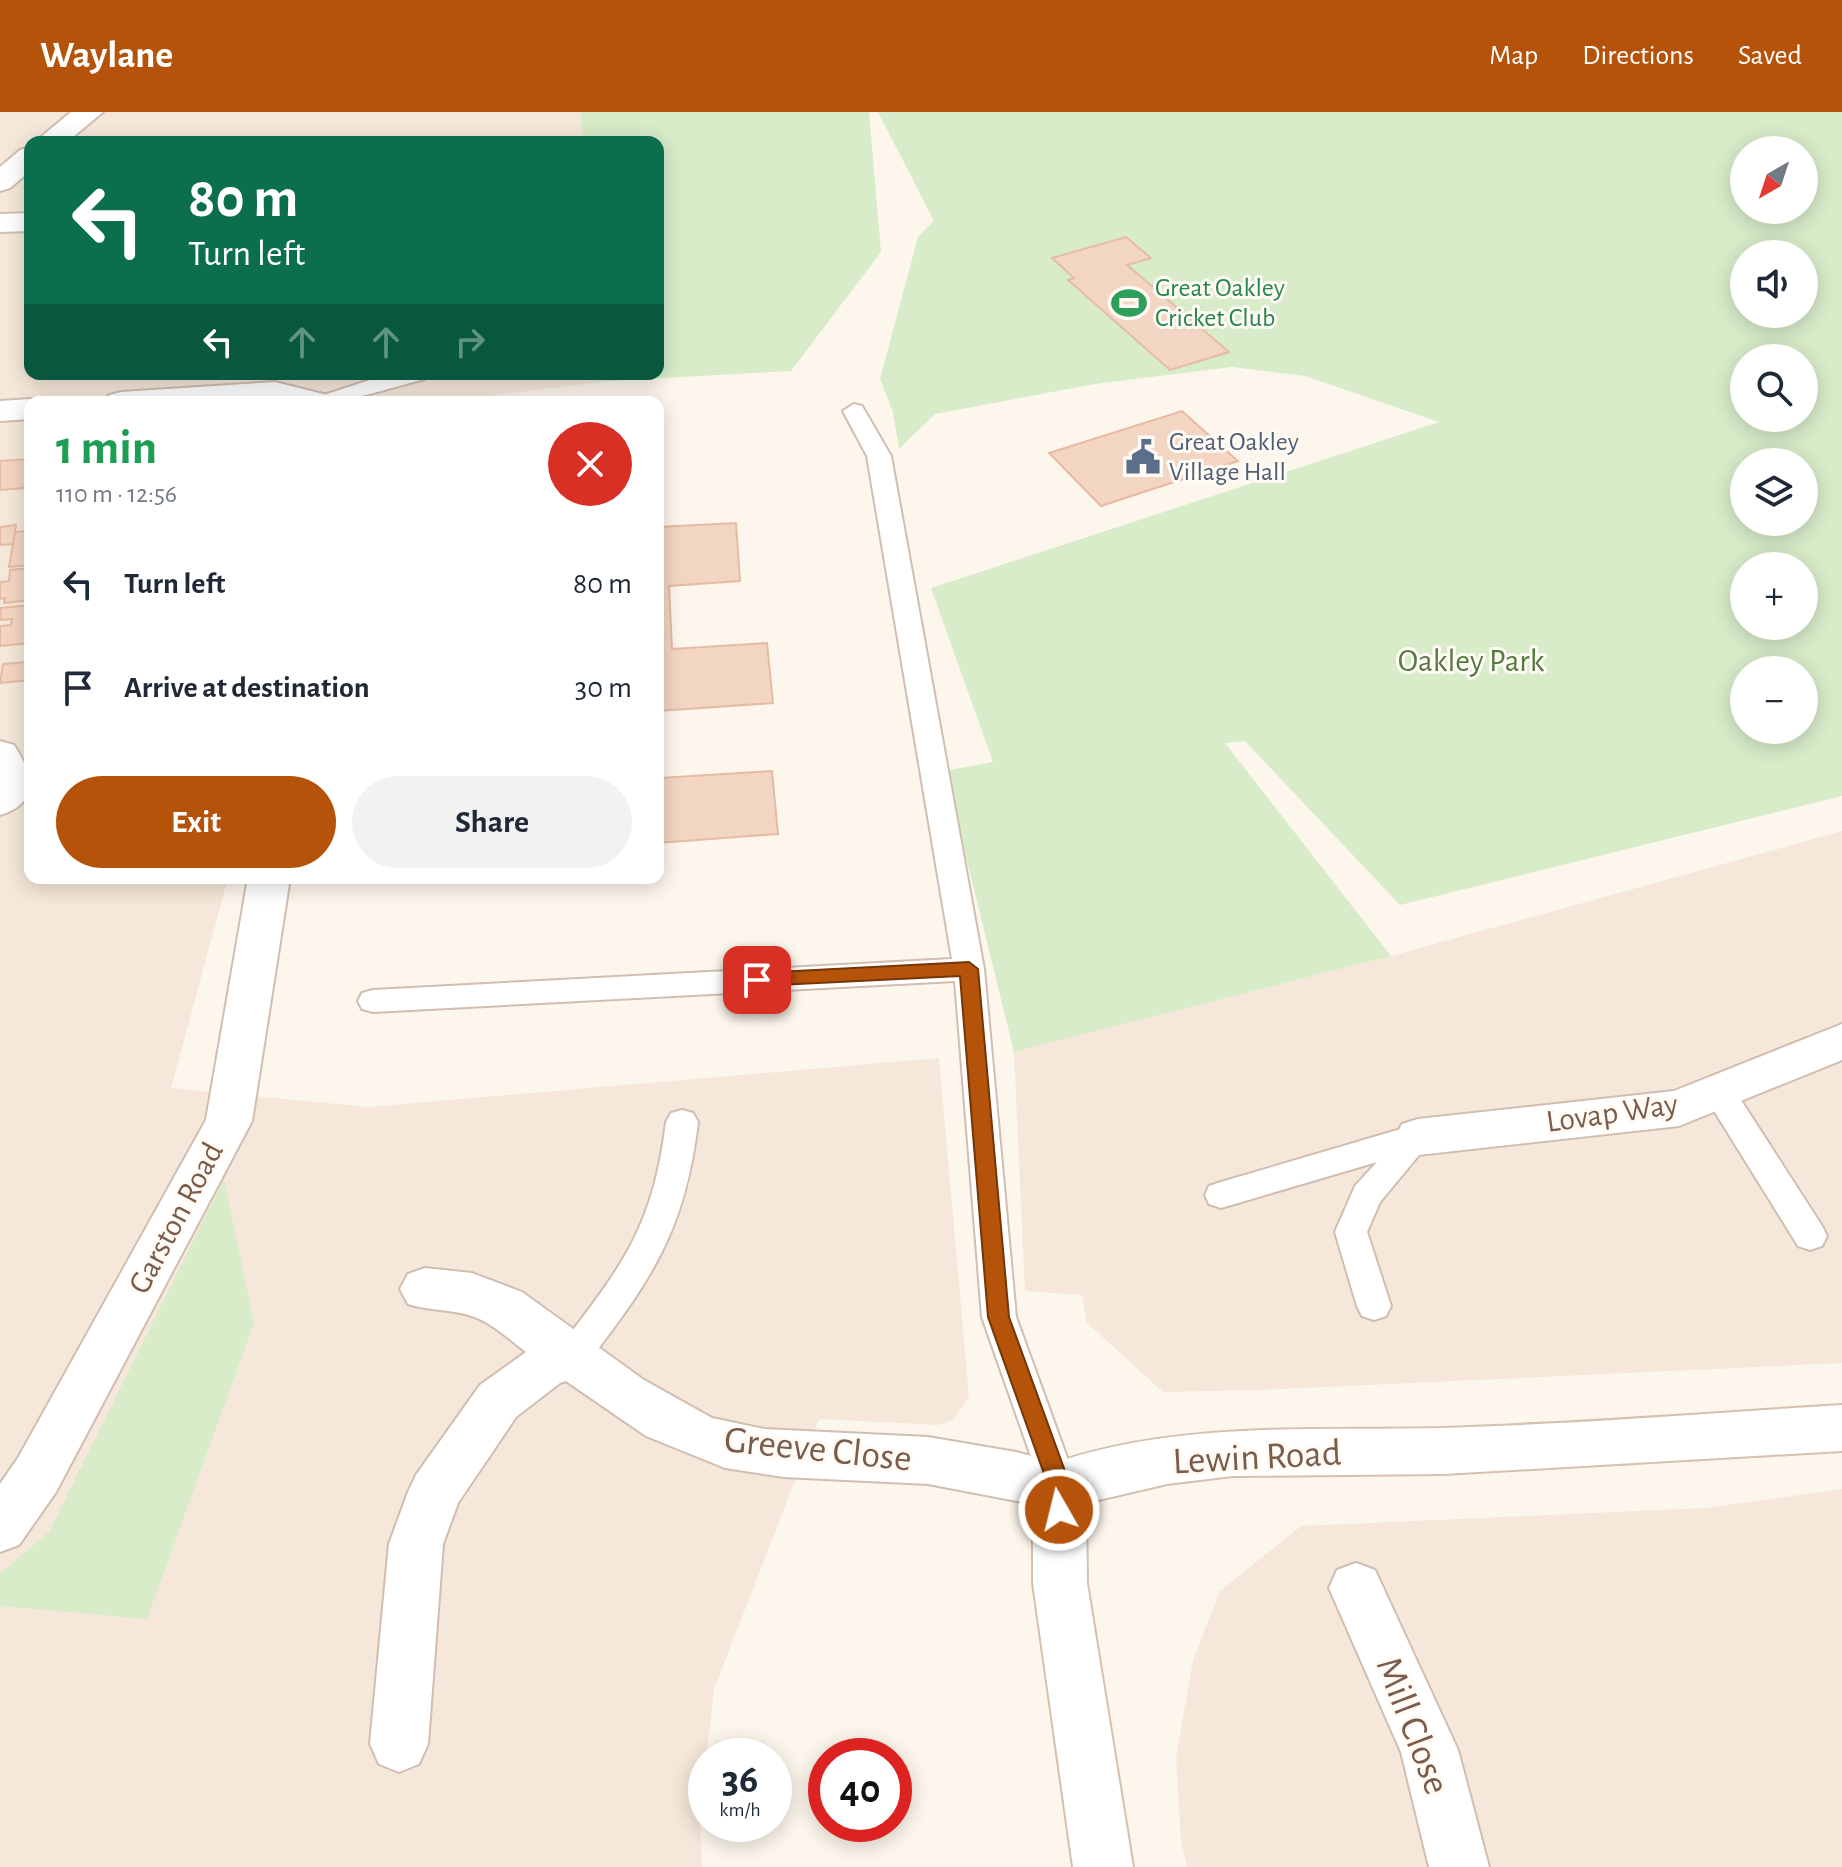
<!DOCTYPE html>
<meta charset="utf-8">
<style>
body{margin:0;font-family:"Alegreya Sans",sans-serif;background:#f2f2f3;color:#1f2937;height:100vh;display:flex;flex-direction:column;font-size:30px;white-space:nowrap}
*{box-sizing:border-box;margin:0}
p{font-size:26px;color:#747a83}
.icon{flex:none;width:44px;height:44px;fill:none;stroke:currentColor;stroke-width:2;stroke-linecap:round;stroke-linejoin:round}
.map{position:relative;flex:1;overflow:hidden}
.drawer{position:absolute;left:24px;top:284px;width:640px;height:488px;display:flex;flex-direction:column;background:#fff;border-radius:16px;box-shadow:0 4px 20px #0003}
.drawer>*{flex:none}
.guide{position:absolute;left:24px;top:24px;width:640px;height:244px;border-radius:16px;box-shadow:0 4px 20px #0003;background:#0b6e4f;color:#fff;overflow:hidden}
.needle{width:52px;rotate:219deg}
.tools{position:absolute;left:1730px;top:24px;display:grid;gap:16px}
.tools a{display:grid;place-items:center;width:88px;height:88px;border-radius:50%;background:#fff;box-shadow:0 4px 20px #0003;font-size:40px}
.speed{position:absolute;left:688px;top:1626px;display:flex;gap:16px;font-size:40px;font-weight:700;text-align:center}
.speed>*{display:grid;place-content:center;width:104px;height:104px;border-radius:50%;background:#fff;box-shadow:0 4px 20px #0003;line-height:1}
.speed small{font-size:20px;font-weight:400}
.speed .limit{border:12px solid #d22;background:#fff;color:#111}
.pin{position:absolute;display:grid;place-items:center;width:68px;height:68px;color:#fff;margin:-34px;border-radius:16px;box-shadow:0 4px 12px #0006}
.me{position:absolute;width:88px;margin:-44px;rotate:352deg;stroke-linejoin:round;filter:drop-shadow(0 0 6px #0008)}
.turn{display:flex;align-items:center;gap:28px;height:168px;padding:0 32px;font-size:36px}
.turn .icon{width:104px;height:104px;stroke-width:2.5}
.turn b{display:block;font-size:56px;line-height:68px}
.lanes{display:flex;align-items:center;height:76px;padding:0 32px;background:#0003;justify-content:center;gap:40px;direction:ltr}
.lanes .off{opacity:.35}
.round{display:grid;place-items:center;flex:none;width:84px;height:84px;border-radius:42px;background:#f2f2f3}
.head{display:flex;align-items:center;justify-content:space-between;height:136px;padding:0 32px}
h1{font-size:48px;font-weight:700;line-height:60px;color:#1e9e55}
.button{display:flex;gap:16px;margin-top:auto;padding:16px 32px}
.button a{flex:1;height:92px;border-radius:48px;background:#b45309;color:#fff;font-size:32px;font-weight:700;line-height:92px;text-align:center}
.button a+a{background:#f2f2f3;color:#1f2937}
ul{padding:0;list-style:none}
li{display:flex;align-items:center;gap:24px;height:104px;padding:0 32px}
li div{flex:1}
li b{display:block;font-size:30px}
li em{font-style:normal}
header{display:flex;align-items:center;gap:48px;box-sizing:border-box;height:112px;padding:0 40px;background:#b45309;color:#fff}
header strong{font-size:38px}
nav{display:flex;gap:44px;margin-inline-start:auto;font-size:28px}
.map>svg:first-child{display:block}
</style>
<header>
<strong>Waylane</strong>
<nav><a>Map</a><a>Directions</a><a>Saved</a></nav>
</header>
<div class="map">
<svg width="1842" height="1755" viewBox="0 0 1842 1755">
<rect width="100%" height="100%" fill="#fdf6ec"/>
<path fill="#f5e8da" d="M 0,0 L 580,0 L 584,30 L 30,30 L 30,262 L 607,262 L 608,269 L 440,290 L 30,290 L 30,766 L 228,766 L 171,976 L 368,995 L 939,946 L 969,1285 L 953,1308 L 938,1313 L 819,1307 L 714,1577 L 700,1702 L 702,1755 L 0,1755 Z
M 1842,719 L 1842,1251 L 1260,1278 L 1163,1280 L 1087,1211 L 1082,1183 L 1025,1179 L 1014,940 L 1391,844 Z
M 1842,1377 L 1842,1755 L 1187,1755 L 1181,1729 L 1176,1646 L 1193,1548 L 1220,1479 L 1301,1414 L 1705,1396 Z"/>
<path fill="#d8ecc9" fill-rule="evenodd" d="M 580,0 L 869,0 L 881,140 L 791,259 L 608,269 L 607,262 L 658,262 L 658,30 L 584,30 Z
M 878,0 L 1842,0 L 1842,684 L 1400,793 L 1245,629 L 1225,631 L 1391,844 L 1014,940 L 945,659 L 993,650 L 931,476 L 1439,310 L 1305,264 L 1232,255 L 1095,272 L 935,302 L 899,337 L 893,300 L 880,267 L 918,125 L 934,109 ZM 1744,38 L 1804,38 L 1804,98 L 1744,98 ZM 1744,142 L 1804,142 L 1804,202 L 1744,202 ZM 1744,246 L 1804,246 L 1804,306 L 1744,306 ZM 1744,350 L 1804,350 L 1804,410 L 1744,410 ZM 1744,454 L 1804,454 L 1804,514 L 1744,514 ZM 1744,558 L 1804,558 L 1804,618 L 1744,618 Z
M 224,1067 L 254,1211 L 147,1507 L 0,1494 L 0,1462 L 49,1420 Z"/>
<path fill="#f3d5c3" stroke="#e6bba3" stroke-width="2" d="M 1126,125 L 1151,146 L 1127,153 L 1229,240 L 1170,258 L 1068,168 L 1074,166 L 1052,146 Z
M 1182,299 L 1238,349 L 1101,394 L 1049,341 Z
M 30,347 L 24,376 L 0,378 L 0,349 Z
M 736,411 L 740,469 L 669,474 L 672,537 L 767,531 L 773,591 L 658,599 L 658,415 Z
M 16,413 L 13,432 L 0,433 L 0,415 Z
M 30,419 L 30,453 L 9,455 L 15,420 Z
M 30,456 L 30,488 L 4,491 L 5,486 L 0,487 L 0,470 L 9,469 L 10,458 Z
M 30,493 L 30,531 L 0,534 L 0,514 L 11,513 L 12,507 L 0,508 L 1,496 Z
M 29,539 L 30,568 L 0,571 L 3,552 L 27,550 Z
M 658,606 L 660,666 L 772,659 L 778,722 L 658,731 Z"/>
<g fill="none" stroke-linecap="round" stroke-linejoin="round">
<g stroke="#d1beb0" stroke-width="4">
<path id="lane" d="M 388,262 L 428,262 L 425,267 C 388,276 353,290 315,290 L 318,285 Z
M 854,292 L 862,294 L 891,344 L 984,857 L 1016,1205 L 1077,1373 L 1072,1384 L 1059,1389 L 1046,1384 L 1041,1373 L 982,1205 L 955,869 L 373,900 L 362,897 L 358,889 L 362,881 L 373,878 L 952,847 L 867,344 L 843,299 Z
M 1719,968 L 1730,971 L 1822,1114 L 1827,1124 L 1822,1134 L 1810,1138 L 1798,1134 L 1708,989 L 1703,980 L 1708,971 Z
M 682,998 L 693,1001 L 698,1010 C 685,1120 650,1170 584,1255 L 572,1260 L 560,1255 L 555,1245 L 560,1235 C 623,1153 653,1115 666,1010 L 671,1001 Z
M 1418,1012 L 1429,1016 L 1434,1025 L 1380,1090 L 1367,1120 L 1391,1194 L 1386,1204 L 1374,1208 L 1362,1204 L 1357,1194 L 1335,1120 L 1355,1074 L 1377,1050 L 1221,1096 L 1209,1092 L 1205,1083 L 1209,1074 L 1221,1070 Z"/>
</g>
<g stroke="#d1beb0" stroke-width="4">
<path id="street" d="M 71,0 L 103,0 L 67,30 L 35,30 Z
M 30,35 L 30,59 L 10,76 L 0,79 L 0,55 L 20,38 Z
M 30,101 L 30,119 L 0,120 L 0,102 Z
M 275,270 L 327,283 L 332,290 L 104,290 L 109,283 L 121,280 Z
M 30,287 L 42,290 L 30,290 L 30,307 L 0,309 L 0,289 Z
M 0,629 L 14,633 C 32,660 41,691 0,703 Z
M 248,766 L 290,766 L 252,1009 L 56,1380 L 19,1433 L 0,1440 L 0,1372 L 18,1346 L 206,1008 Z
M 1842,912 L 1842,948 L 1679,1014 L 1418,1043 L 1402,1038 L 1395,1025 L 1402,1012 L 1418,1007 L 1674,979 Z
M 425,1156 L 472,1161 L 522,1180 L 644,1268 L 712,1306 L 764,1317 L 928,1325 L 1016,1340 L 1078,1356 L 1085,1373 L 1078,1390 L 1059,1397 L 928,1372 L 784,1365 L 725,1356 L 646,1324 L 566,1269 L 560,1271 L 516,1305 L 458,1391 L 443,1432 L 428,1632 L 419,1652 L 399,1660 L 379,1652 L 370,1632 L 389,1432 L 408,1380 L 416,1363 L 480,1273 L 526,1240 C 509,1227 492,1211 472,1204 C 451,1197 429,1199 408,1192 L 400,1177 L 408,1162 Z
M 1356,1451 L 1375,1458 L 1458,1638 L 1489,1755 L 1429,1755 L 1401,1640 L 1329,1476 L 1337,1458 Z"/>
</g>
<g stroke="#d6c0b0" stroke-width="4">
<path id="secondary" d="M 1842,1293 L 1842,1339 L 1444,1362 L 1233,1364 L 1167,1372 L 1086,1391 L 1087,1471 L 1133,1755 L 1073,1755 L 1033,1471 L 1033,1373 L 1040,1356 C 1169,1308 1308,1319 1442,1316 C 1576,1312 1709,1301 1842,1293 Z"/>
</g>
<use href="#lane" fill="#fff" fill-rule="evenodd"/>
<use href="#street" fill="#fff" fill-rule="evenodd"/>
<use href="#secondary" fill="#fff" fill-rule="evenodd"/>
</g>
<path fill="#b45309" stroke="#753606" stroke-width="2" d="M 969,850 L 978,857 L 1009,1205 L 1070,1373 L 1067,1405 L 1059,1408 L 1052,1405 L 1048,1373 L 988,1205 L 960,864 L 757,874 L 748,868 L 757,861 Z"/>
<defs>
<g id="stadium-bare" transform="scale(2.76)"><path d="M0-5a6.5 5 0 1 0 0 10a6.5 5 0 1 0 0-10ZM-3.5-1.8h7v3.6h-7Z" fill="#2e9e5b" stroke="#fffaf3" stroke-width="2.5" paint-order="stroke"/></g>
<g id="civic-bare" transform="scale(2.76)"><path d="M-.6-6.5H3V-4.5H.6V-3L4-1V1h2V6H-6V1h2V-1L-.6-3ZM-1.2 2.5V6h2.4V2.5Z" fill="#5c6f8a" stroke="#fffaf3" stroke-width="2.5" paint-order="stroke"/></g>
</defs>
<g fill-rule="evenodd">
<use href="#stadium-bare" x="1129" y="191"/>
<use href="#civic-bare" x="1143" y="345"/>
</g>
<g text-anchor="middle" dominant-baseline="central" stroke-width="6" stroke-linejoin="round" paint-order="stroke">
<g font-size="26" fill="#27864d" stroke="#fffaf3" text-anchor="start">
<text x="1155" y="176">Great Oakley<tspan x="1155" dy="30">Cricket Club</tspan></text>
</g>
<g font-size="26" fill="#4e5e75" stroke="#fffaf3" text-anchor="start">
<text x="1169" y="330">Great Oakley<tspan x="1169" dy="30">Village Hall</tspan></text>
</g>
<g font-size="32" fill="#537a41" stroke="#fffaf3">
<text x="1471" y="549">Oakley Park</text>
</g>
<g font-size="32" fill="#7a5c4d" stroke="#fffaf3">
<text transform="translate(1612 1001) rotate(-8)">Lovap Way</text>
<text transform="translate(176 1106) rotate(-62)">Garston Road</text>
</g>
<g font-size="38" fill="#7a5c4d" stroke="#fffaf3">
<text transform="translate(818 1338) rotate(6)">Greeve Close</text>
<text transform="translate(1257 1346) rotate(-3)">Lewin Road</text>
<text transform="translate(1412 1614) rotate(69)">Mill Close</text>
</g>
</g>
</svg>
<div class="tools">
<a><svg class="needle" viewBox="-14 -14 28 28"><path d="M0-13l5 13h-10z" fill="#e53935"/><path d="M0 13l5-13h-10z" fill="#747a83"/></svg></a>
<a><svg class="icon" aria-label="sound" viewBox="0 0 24 24"><path d="M4 9h4l5-4v14l-5-4H4zM17 9q2 3 0 6"/></svg></a>
<a><svg class="icon" aria-label="search" viewBox="0 0 24 24"><circle cx="10" cy="10" r="6"/><path d="M15 15l6 6"/></svg></a>
<a><svg class="icon" aria-label="layers" viewBox="0 0 24 24"><path d="M12 4l9 5-9 5-9-5zM3 14l9 5 9-5"/></svg></a>
<a>+</a>
<a>−</a>
</div>
<div class="speed"><div>36<small>km/h</small></div><div class="limit">40</div></div>
<div class="pin" style="left:757px;top:868px;background:#d93025"><svg class="icon" aria-label="arrive" viewBox="0 0 24 24"><path d="M6 21V4h12l-3 4 3 4H6"/></svg></div>
<svg class="me" style="left:1059px;top:1398px" viewBox="-20 -20 40 40"><circle r="17" fill="#b45309" stroke="#fff" stroke-width="3"/><path d="M0-11L8 9 0 5-8 9z" fill="#fff"/></svg>
<div class="guide">
<div class="turn"><svg class="icon" aria-label="left" viewBox="0 0 24 24"><path d="M17 20v-9H6M10 6l-5 5 5 5"/></svg><div><b>80 m</b>Turn left</div></div>
<div class="lanes"><svg class="icon" aria-label="left" viewBox="0 0 24 24"><path d="M17 20v-9H6M10 6l-5 5 5 5"/></svg><svg class="icon off" aria-label="ahead" viewBox="0 0 24 24"><path d="M12 20V5M6 11l6-6 6 6"/></svg><svg class="icon off" aria-label="ahead" viewBox="0 0 24 24"><path d="M12 20V5M6 11l6-6 6 6"/></svg><svg class="icon off" aria-label="right" viewBox="0 0 24 24"><path d="M7 20v-9h11M14 6l5 5-5 5"/></svg></div>
</div>
<section class="drawer">
<div class="head"><div><h1>1 min</h1><p>110 m · 12:56</p></div><a class="round" style="background:#d93025;color:#fff"><svg class="icon" aria-label="close" viewBox="0 0 24 24"><path d="M6 6l12 12M18 6L6 18"/></svg></a></div>
<ul>
<li><svg class="icon" aria-label="left" viewBox="0 0 24 24"><path d="M17 20v-9H6M10 6l-5 5 5 5"/></svg><div><b>Turn left</b></div><em>80 m</em></li>
<li><svg class="icon" aria-label="arrive" viewBox="0 0 24 24"><path d="M6 21V4h12l-3 4 3 4H6"/></svg><div><b>Arrive at destination</b></div><em>30 m</em></li>
</ul>
<div class="button"><a>Exit</a><a>Share</a></div>
</section>
</div>
